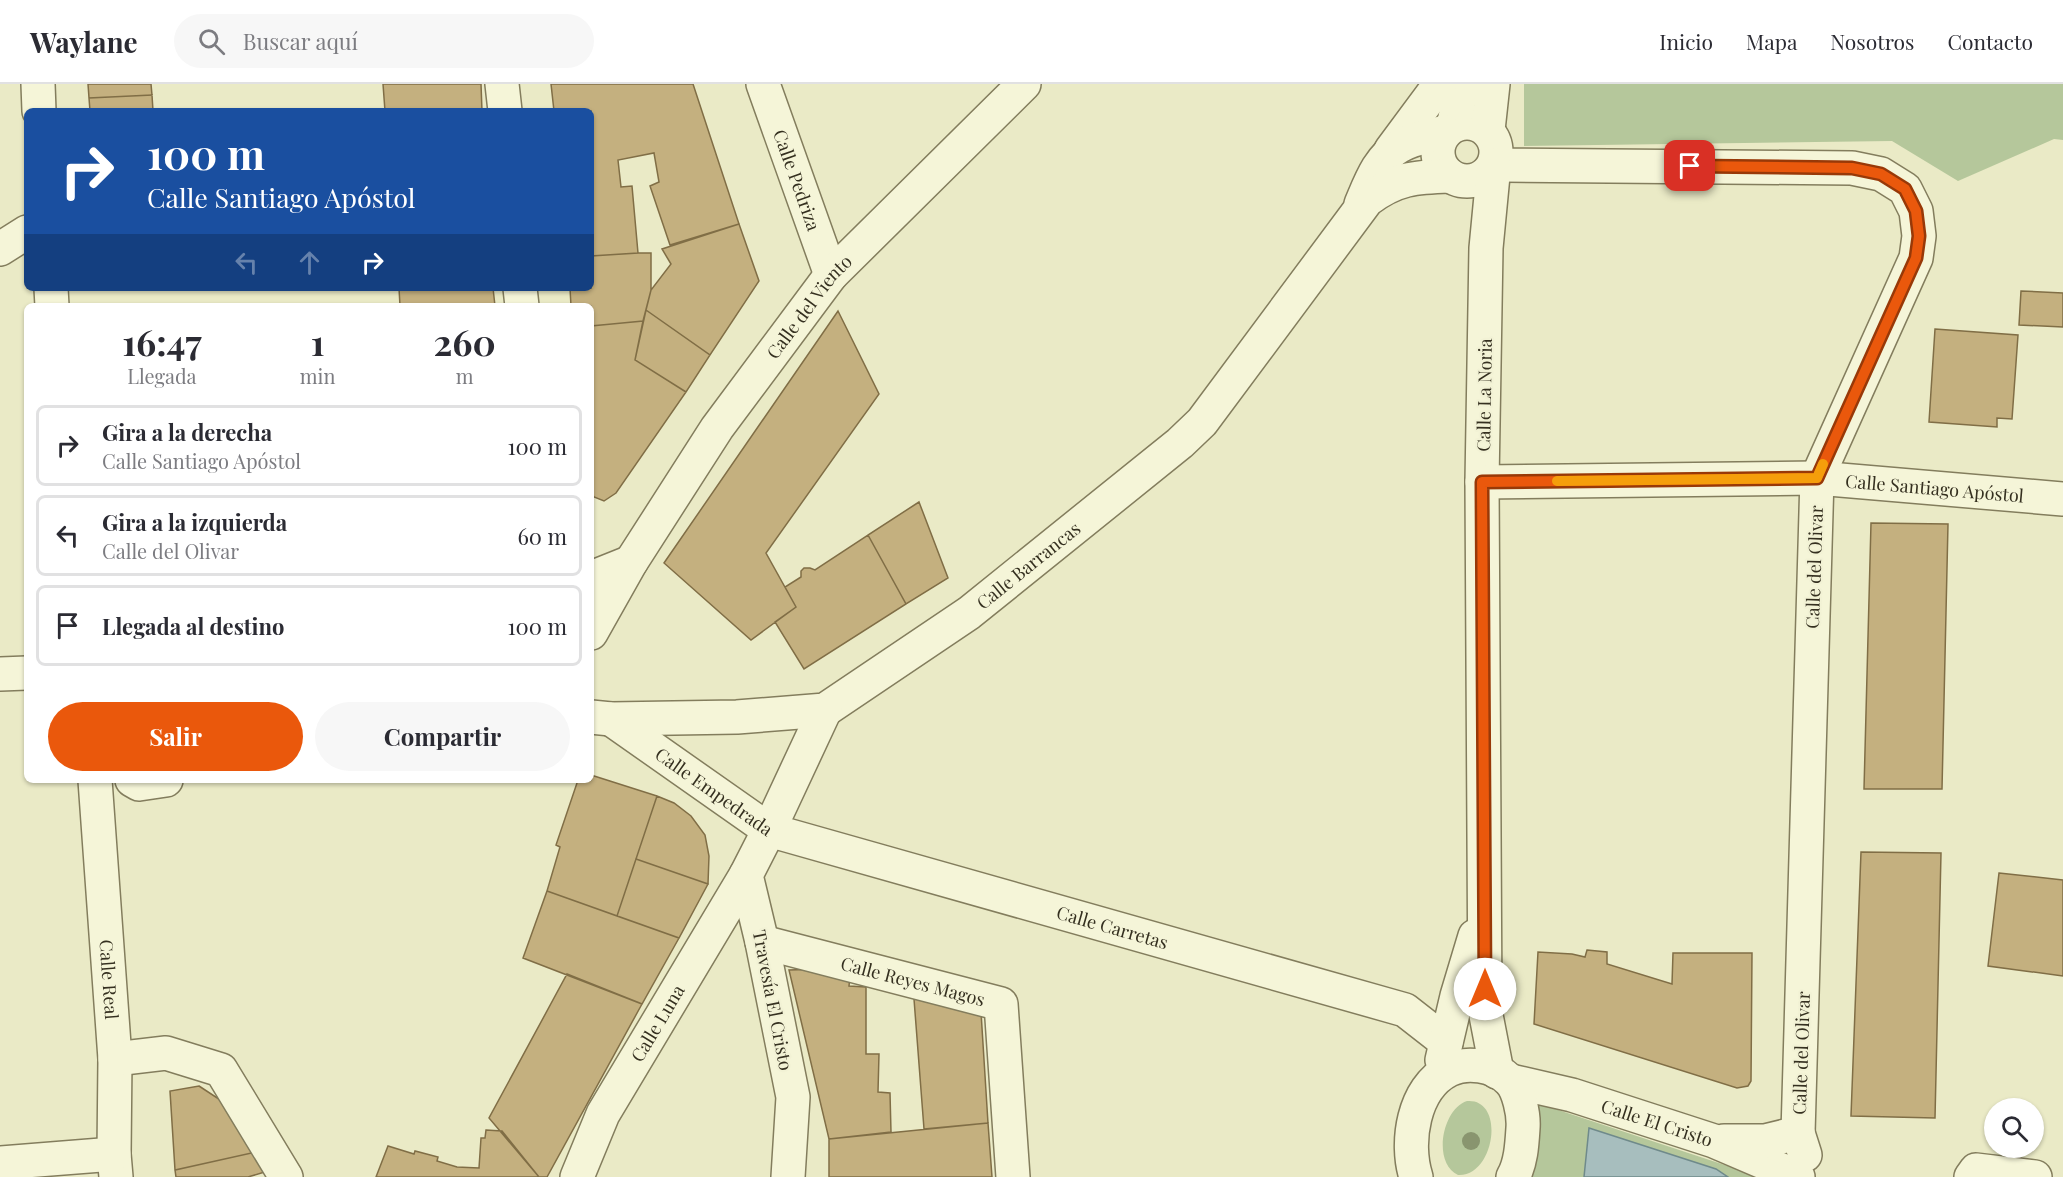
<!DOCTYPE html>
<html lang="es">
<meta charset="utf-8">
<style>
body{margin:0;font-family:"Playfair Display",serif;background:#f7f7f7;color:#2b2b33;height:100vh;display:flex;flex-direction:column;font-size:22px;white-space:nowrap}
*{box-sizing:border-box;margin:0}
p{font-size:20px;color:#7c7c81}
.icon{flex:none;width:33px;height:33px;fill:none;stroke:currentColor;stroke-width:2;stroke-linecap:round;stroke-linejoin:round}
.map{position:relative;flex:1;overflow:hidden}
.details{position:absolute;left:24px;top:219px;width:570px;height:480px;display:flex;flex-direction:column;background:#fff;border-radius:9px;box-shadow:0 2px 4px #0004}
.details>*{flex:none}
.banner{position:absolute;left:24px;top:24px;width:570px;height:183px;border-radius:9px;box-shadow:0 2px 4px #0004;background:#1a4fa0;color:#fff;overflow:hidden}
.buttons{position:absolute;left:1984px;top:1014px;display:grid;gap:12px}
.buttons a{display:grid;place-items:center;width:60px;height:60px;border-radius:50%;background:#fff;box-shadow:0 2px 4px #0004;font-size:30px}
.pin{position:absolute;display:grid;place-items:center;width:51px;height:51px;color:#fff;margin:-26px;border-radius:12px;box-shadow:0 3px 9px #0006}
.me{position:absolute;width:66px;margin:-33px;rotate:0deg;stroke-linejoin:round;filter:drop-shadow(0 0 4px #0008)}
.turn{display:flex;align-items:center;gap:21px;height:126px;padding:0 24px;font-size:27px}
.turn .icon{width:78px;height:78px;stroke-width:2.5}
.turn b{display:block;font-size:42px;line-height:51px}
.lanes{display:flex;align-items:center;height:57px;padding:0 24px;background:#0003;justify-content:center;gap:30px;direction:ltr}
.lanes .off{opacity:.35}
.eta{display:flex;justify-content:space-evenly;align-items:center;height:102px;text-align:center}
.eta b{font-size:36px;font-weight:700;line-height:42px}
.action{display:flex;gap:12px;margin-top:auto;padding:12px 24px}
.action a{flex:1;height:69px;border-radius:36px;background:#ea580c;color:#fff;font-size:24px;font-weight:700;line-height:69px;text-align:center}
.action a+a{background:#f7f7f7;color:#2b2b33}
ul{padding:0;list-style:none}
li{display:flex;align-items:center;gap:18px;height:81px;margin:0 12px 9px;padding:0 12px;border:3px solid #e1e1e2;border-radius:9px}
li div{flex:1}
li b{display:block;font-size:22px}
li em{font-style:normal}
header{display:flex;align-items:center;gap:36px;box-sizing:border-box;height:84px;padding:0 30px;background:#fff;border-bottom:2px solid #e1e1e2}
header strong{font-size:28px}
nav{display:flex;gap:33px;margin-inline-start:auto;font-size:21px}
.search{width:420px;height:54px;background:#f7f7f7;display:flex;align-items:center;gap:15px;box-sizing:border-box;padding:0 21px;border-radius:33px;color:#7c7c81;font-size:22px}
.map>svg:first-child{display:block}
</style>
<header>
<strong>Waylane</strong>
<div class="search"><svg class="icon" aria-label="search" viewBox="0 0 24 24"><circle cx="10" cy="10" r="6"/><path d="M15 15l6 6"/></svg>Buscar aquí</div>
<nav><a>Inicio</a><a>Mapa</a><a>Nosotros</a><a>Contacto</a></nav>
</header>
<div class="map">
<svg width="2063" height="1093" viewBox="0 0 2063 1093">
<rect width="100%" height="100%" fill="#eaeac6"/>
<path fill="#b5c79b" d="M 1524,0 L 2063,0 L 2063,56 L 2054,55 L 1958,97 L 1892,57 L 1524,62 Z
M 1467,1017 C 1506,1014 1495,1093 1458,1091 C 1432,1079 1442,1025 1467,1017 Z
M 1537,1019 L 1761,1093 L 1527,1093 Z"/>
<path fill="#a7bebe" stroke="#6f8a8b" stroke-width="1.5" d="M 1589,1044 L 1716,1085 L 1728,1093 L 1584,1093 Z"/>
<path fill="#c4b07f" stroke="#806e46" stroke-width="1.5" d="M 88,0 L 151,0 L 152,11 L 89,14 Z
M 383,0 L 481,0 L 482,27 L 385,27 Z
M 551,0 L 693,0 L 739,140 L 670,161 L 650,102 L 659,98 L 654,69 L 618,76 L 621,103 L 632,102 L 638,169 L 591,172 L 591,27 L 554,27 Z
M 152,11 L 153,27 L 90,27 L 89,14 Z
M 739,140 L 759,197 L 710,271 L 646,226 L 651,206 L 671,180 L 662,165 Z
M 638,169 L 651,169 L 651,206 L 643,237 L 591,242 L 591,222 L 571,222 L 570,204 L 591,204 L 591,172 Z
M 399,204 L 493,204 L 495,222 L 400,222 Z
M 2021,207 L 2063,209 L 2063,243 L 2019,241 Z
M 646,226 L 710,271 L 686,308 L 635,276 Z
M 838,227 L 879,310 L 766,469 L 796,523 L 751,556 L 664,479 Z
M 643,237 L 635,276 L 686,308 L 616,409 L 604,417 L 594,413 L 591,408 L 591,242 Z
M 1935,245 L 2018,251 L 2012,335 L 1997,334 L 1997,343 L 1929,338 Z
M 919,418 L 948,494 L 906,520 L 868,451 Z
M 1871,439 L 1948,440 L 1942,705 L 1864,705 Z
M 868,451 L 906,520 L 804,585 L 775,538 L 796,523 L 785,503 L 801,493 L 801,487 L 804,484 L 810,484 L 815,486 Z
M 591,691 L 657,712 L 617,832 L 547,807 L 560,763 L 556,761 L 578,696 L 591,696 Z
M 657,712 L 674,719 L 691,732 L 705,751 L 709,772 L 708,800 L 636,775 Z
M 1861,768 L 1941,769 L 1935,1034 L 1851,1032 Z
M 636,775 L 708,800 L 679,854 L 617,832 Z
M 1999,789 L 2063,796 L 2063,892 L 1988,882 Z
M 547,807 L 679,854 L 642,920 L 523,874 Z
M 1587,866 L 1607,868 L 1607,880 L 1672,900 L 1673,869 L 1752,869 L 1751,997 L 1748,1002 L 1737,1004 L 1534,940 L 1538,868 L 1572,870 L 1585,873 Z
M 822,885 L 850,892 L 849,902 L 866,903 L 866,970 L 879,970 L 878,1008 L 890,1009 L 891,1048 L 829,1055 L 789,886 Z
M 567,890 L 642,920 L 547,1093 L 539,1093 L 489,1034 Z
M 914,915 L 937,916 L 981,928 L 988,1039 L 924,1045 Z
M 199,1002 L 228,1021 L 261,1067 L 175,1086 L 170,1007 Z
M 988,1039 L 992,1093 L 829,1093 L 829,1055 Z
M 486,1046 L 502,1047 L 539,1093 L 376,1093 L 388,1062 L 414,1070 L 415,1067 L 438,1073 L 437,1077 L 457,1083 L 479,1084 L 481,1054 L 485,1054 Z
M 261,1067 L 268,1087 L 248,1093 L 176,1093 L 175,1086 Z"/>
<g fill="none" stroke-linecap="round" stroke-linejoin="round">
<g stroke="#837d5d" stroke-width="36">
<g id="minor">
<path d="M 38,0 L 39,27"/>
<path d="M 502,0 L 505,27"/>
<path id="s1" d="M 763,0 L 831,191"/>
<circle cx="1467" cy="68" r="29"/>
<path d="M 1453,42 L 1463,0"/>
<path d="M 1488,46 L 1493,0"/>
<path d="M 1391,66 L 1440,0"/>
<path d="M 1496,75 L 1505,81 L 1852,84 L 1881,90 L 1905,105 L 1916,127 L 1919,152 L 1916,174 L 1817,394 L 1798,1049"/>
<path d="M 1494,81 L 1486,164 L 1482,398 L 1485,926 L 1497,988"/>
<path d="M 1361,120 C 1370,99 1379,73 1400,62 C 1413,54 1430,52 1445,48"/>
<path d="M 0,165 L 27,148"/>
<path d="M 51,204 L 52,222"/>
<path d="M 520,204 L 522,222"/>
<path id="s2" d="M 1482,398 L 1817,394 L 2063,415"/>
<path d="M 591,494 L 631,478"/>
<path id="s3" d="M 591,549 L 631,478 L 717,344 L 831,191 L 1024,0"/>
<path d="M 0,590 L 27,589"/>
<path id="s4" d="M 591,633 L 611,635 L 737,633 L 825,626 L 969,529 L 1180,359 L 1202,338 L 1367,116 C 1396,94 1416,93 1450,92"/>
<path id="s5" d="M 611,635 L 769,746 L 1405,926 L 1446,958"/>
<path id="s6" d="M 95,696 L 115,975 L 114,1070 L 116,1093"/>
<path d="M 132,696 L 139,700 L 166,696"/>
<path id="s7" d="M 762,858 L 1001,920 L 1013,1093"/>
<path d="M 115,975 L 166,969 L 221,986 L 286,1093"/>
<path d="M 1442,976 L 1457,912 L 1475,852"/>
<path id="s8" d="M 1511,997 L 1572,1011 L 1714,1057 L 1798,1093"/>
<path d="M 1724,1057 L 1765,1057 L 1798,1049 L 1805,1071"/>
<path d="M 0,1079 L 114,1070"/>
<path id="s9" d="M 577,1093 L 603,1030 L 746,791"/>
<path d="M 788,1093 L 793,1013 L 762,858 L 746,791 L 769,746 L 825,626"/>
<path d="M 1416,1093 C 1405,1059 1413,1004 1449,986 C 1467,977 1494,981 1509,996 C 1519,1005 1524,1031 1523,1044 C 1522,1060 1521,1079 1513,1093"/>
<path d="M 1971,1093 L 1976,1086 L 2035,1093"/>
</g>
</g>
<use href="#minor" stroke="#f5f5d8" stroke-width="33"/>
</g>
<circle fill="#89956f" cx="1471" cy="1057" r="9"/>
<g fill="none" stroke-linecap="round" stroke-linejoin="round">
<g stroke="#983908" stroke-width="15">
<path id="route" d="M 1485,905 L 1482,398 L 1817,394 L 1916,174 L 1919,152 L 1916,127 L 1905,105 L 1881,90 L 1852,84 L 1690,82"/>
</g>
<use href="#route" stroke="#ea580c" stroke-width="10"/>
<path stroke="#f59e0b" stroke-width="10" d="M 1557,397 L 1817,394 L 1823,380"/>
</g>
<g text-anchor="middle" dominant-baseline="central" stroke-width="4.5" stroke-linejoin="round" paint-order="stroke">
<g font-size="18" fill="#353020" stroke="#f2f2d5">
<text stroke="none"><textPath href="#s1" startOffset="102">Calle Pedriza</textPath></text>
<text stroke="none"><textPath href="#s3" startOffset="393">Calle del Viento</textPath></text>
<text transform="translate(1484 311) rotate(-89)">Calle La Noria</text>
<text stroke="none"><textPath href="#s2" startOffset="453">Calle Santiago Apóstol</textPath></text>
<text stroke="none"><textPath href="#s4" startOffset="484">Calle Barrancas</textPath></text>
<text transform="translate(1814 483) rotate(-88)">Calle del Olivar</text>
<text stroke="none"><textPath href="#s5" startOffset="126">Calle Empedrada</textPath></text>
<text stroke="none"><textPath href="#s5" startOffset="550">Calle Carretas</textPath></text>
<text stroke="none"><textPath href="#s6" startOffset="200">Calle Real</textPath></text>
<text stroke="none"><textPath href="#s7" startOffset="156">Calle Reyes Magos</textPath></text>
<text transform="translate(773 916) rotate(79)">Travesía El Cristo</text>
<text stroke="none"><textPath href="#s9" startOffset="174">Calle Luna</textPath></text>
<text transform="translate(1801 969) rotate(-88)">Calle del Olivar</text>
<text stroke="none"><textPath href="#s8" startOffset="152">Calle El Cristo</textPath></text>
</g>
</g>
</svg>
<div class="buttons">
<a><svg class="icon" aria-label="search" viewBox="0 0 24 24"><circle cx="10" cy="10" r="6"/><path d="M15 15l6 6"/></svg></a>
</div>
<div class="pin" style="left:1690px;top:82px;background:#d93025"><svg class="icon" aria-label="arrive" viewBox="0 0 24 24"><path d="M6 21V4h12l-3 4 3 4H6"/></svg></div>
<svg class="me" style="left:1485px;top:905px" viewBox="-20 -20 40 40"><circle r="19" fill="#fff"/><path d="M0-13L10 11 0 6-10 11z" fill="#ea580c"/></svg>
<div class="banner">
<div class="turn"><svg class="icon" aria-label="right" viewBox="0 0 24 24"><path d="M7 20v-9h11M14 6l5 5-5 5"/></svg><div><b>100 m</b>Calle Santiago Apóstol</div></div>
<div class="lanes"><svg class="icon off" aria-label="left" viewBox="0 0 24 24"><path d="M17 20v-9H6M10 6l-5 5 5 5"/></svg><svg class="icon off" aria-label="ahead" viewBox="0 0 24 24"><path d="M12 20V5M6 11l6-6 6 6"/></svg><svg class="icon" aria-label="right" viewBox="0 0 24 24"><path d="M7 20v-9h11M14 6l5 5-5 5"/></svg></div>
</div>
<section class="details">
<div class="eta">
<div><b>16:47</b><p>Llegada</p></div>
<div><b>1</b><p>min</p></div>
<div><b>260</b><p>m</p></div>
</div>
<ul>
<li><svg class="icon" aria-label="right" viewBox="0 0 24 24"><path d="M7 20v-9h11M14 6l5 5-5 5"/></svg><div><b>Gira a la derecha</b><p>Calle Santiago Apóstol</p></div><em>100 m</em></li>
<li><svg class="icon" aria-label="left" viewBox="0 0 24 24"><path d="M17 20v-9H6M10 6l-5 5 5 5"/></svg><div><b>Gira a la izquierda</b><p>Calle del Olivar</p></div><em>60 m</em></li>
<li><svg class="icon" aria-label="arrive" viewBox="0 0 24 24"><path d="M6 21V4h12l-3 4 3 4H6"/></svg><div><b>Llegada al destino</b></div><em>100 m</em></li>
</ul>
<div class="action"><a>Salir</a><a>Compartir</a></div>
</section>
</div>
